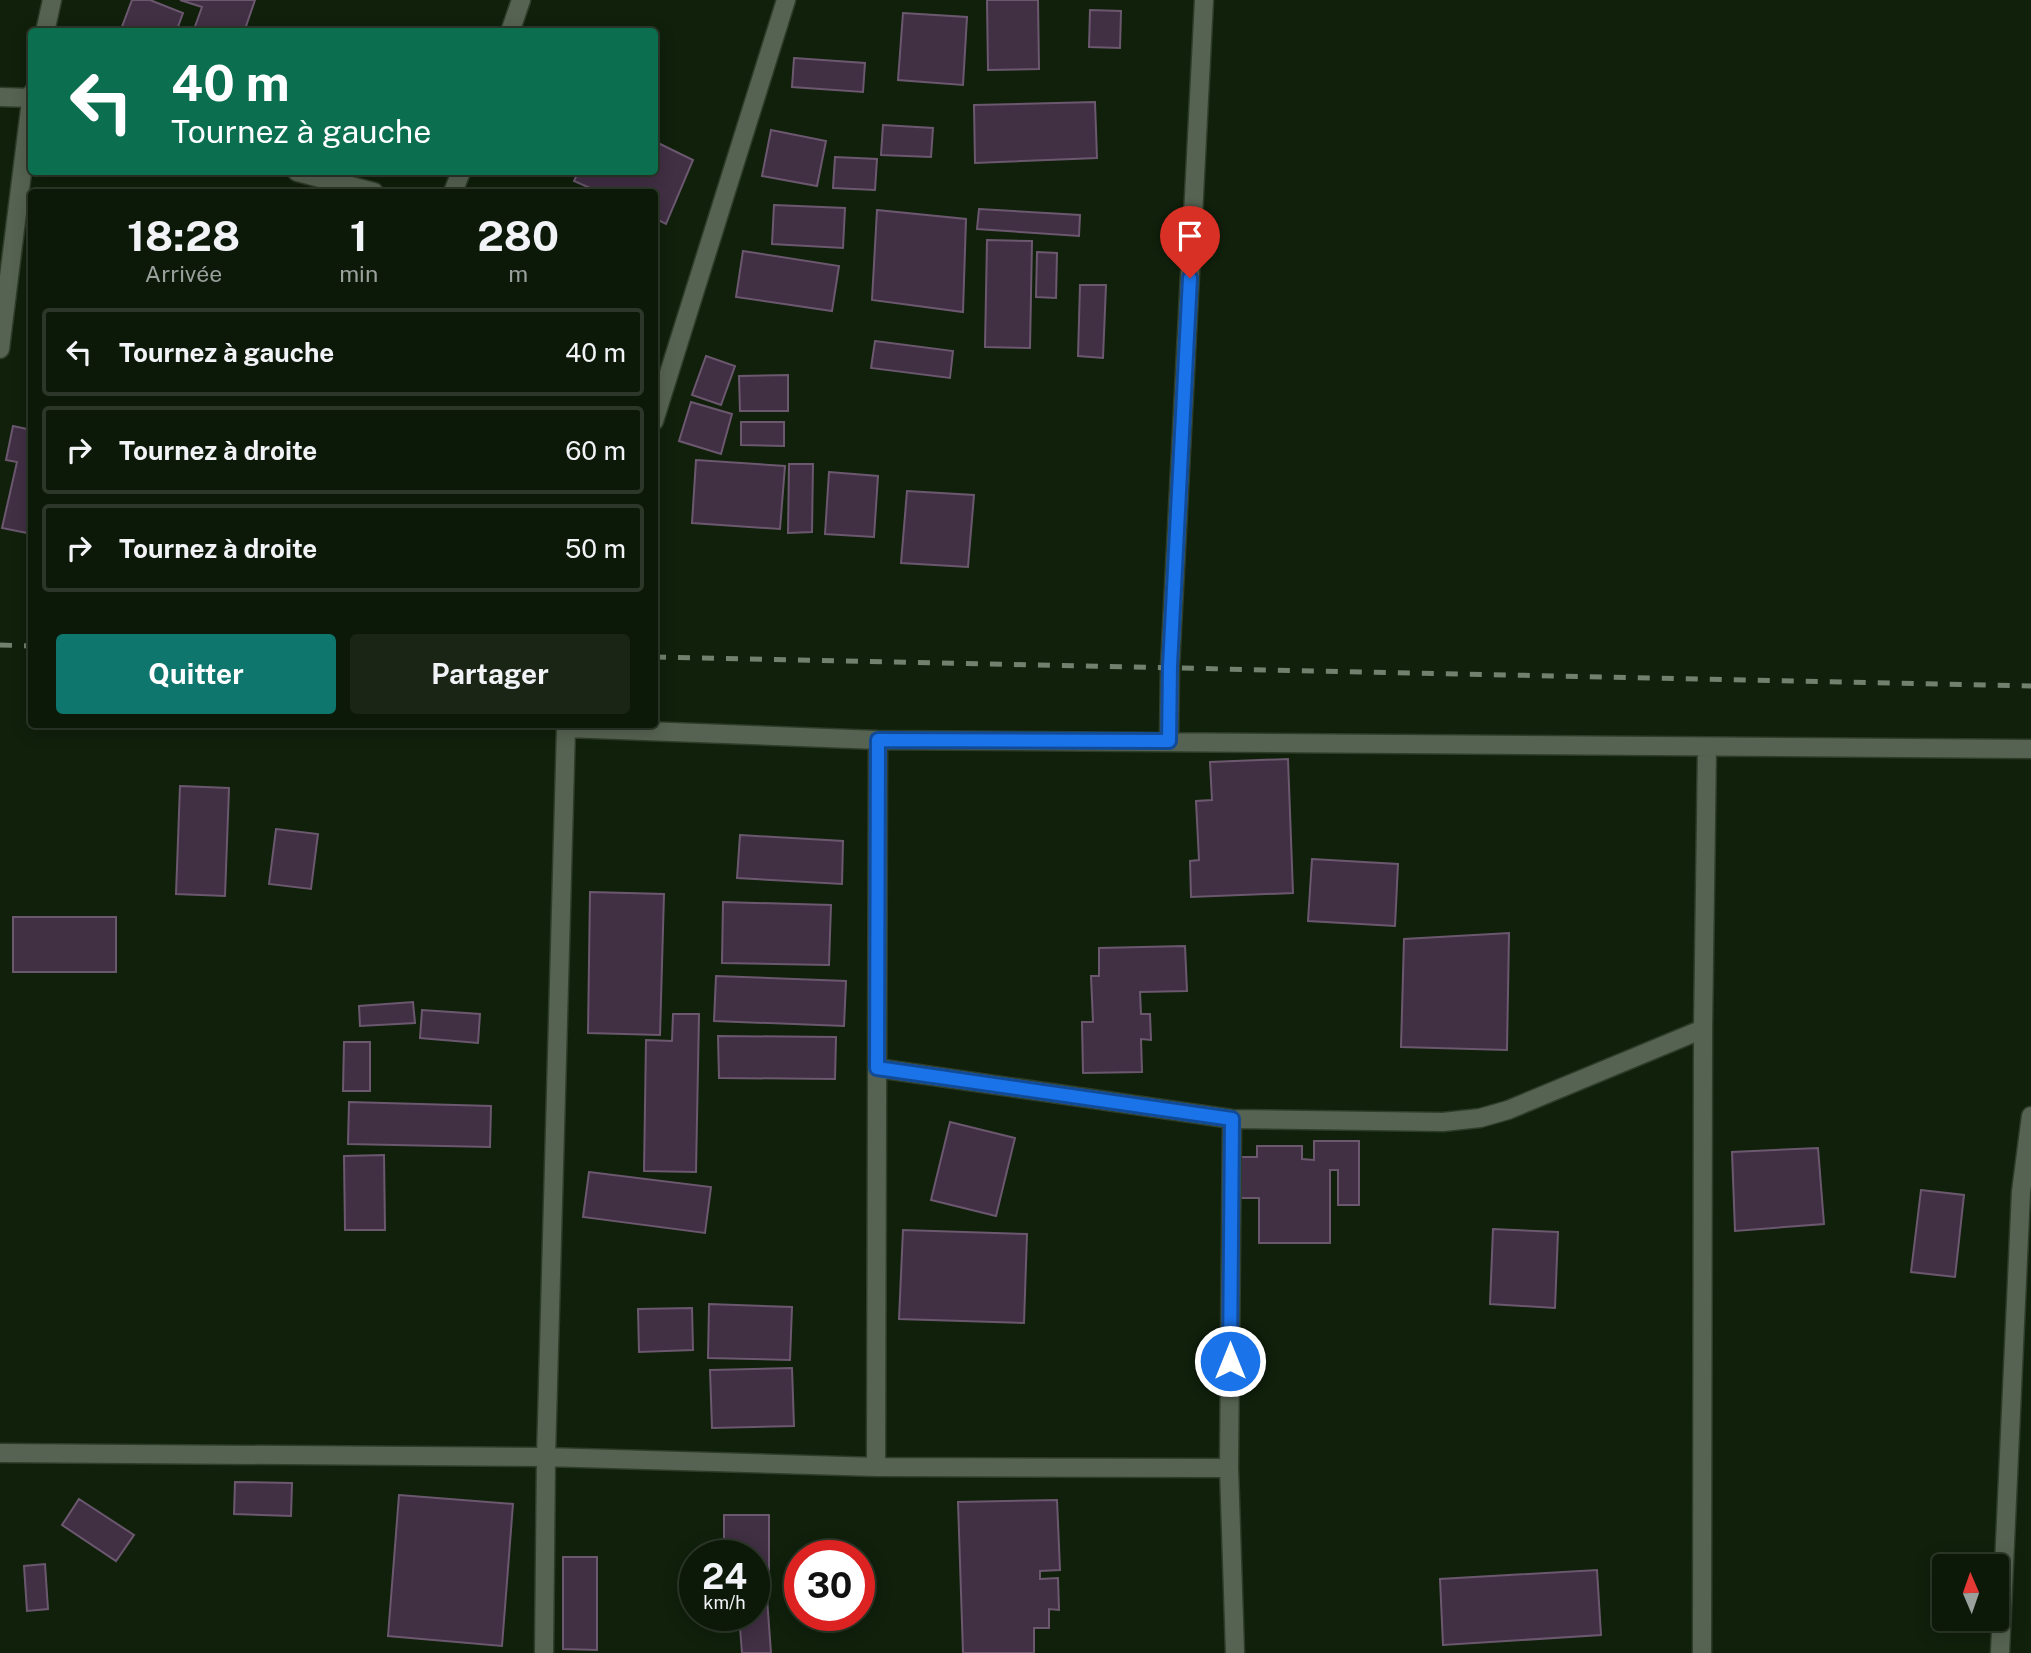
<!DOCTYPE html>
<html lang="fr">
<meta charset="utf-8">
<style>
body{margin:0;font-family:"Public Sans",sans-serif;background:#1a2516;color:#f1f3f6;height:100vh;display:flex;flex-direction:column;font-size:26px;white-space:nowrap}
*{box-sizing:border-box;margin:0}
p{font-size:23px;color:#9aa09c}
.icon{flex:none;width:38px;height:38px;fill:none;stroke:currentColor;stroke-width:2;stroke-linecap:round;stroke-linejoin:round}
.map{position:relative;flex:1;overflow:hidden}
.details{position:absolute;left:28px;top:189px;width:630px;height:539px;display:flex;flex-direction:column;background:#0c1808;border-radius:7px;box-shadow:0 4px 18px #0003,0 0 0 2px #2c3729}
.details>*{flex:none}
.banner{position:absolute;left:28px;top:28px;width:630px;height:147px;border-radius:7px;box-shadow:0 4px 18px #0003,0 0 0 2px #2c3729;background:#0b6e4f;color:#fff;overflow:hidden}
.needle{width:46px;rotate:358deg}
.controls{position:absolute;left:1932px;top:1554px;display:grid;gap:14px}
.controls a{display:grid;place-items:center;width:77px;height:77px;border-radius:7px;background:#0c1808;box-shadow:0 4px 18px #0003,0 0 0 2px #2c3729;font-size:35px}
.speed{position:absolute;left:679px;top:1540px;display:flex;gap:14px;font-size:35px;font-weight:700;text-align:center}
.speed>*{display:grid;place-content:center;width:91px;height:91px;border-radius:50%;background:#0c1808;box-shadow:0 4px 18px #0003,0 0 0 2px #2c3729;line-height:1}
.speed small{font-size:18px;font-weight:400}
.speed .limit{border:10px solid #d22;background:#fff;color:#111}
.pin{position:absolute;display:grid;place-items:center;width:60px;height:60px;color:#fff;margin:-72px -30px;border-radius:50% 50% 50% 0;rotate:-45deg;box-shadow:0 0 7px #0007}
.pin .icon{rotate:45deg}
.me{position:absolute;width:77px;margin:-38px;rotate:0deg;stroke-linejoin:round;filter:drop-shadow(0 0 5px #0008)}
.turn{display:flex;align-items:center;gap:24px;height:147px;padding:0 28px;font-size:32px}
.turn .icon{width:91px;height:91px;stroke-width:2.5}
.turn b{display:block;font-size:49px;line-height:60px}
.eta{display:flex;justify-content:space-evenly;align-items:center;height:119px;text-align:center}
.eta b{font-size:42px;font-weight:700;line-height:49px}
.primary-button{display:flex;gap:14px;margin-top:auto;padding:14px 28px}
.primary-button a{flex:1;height:80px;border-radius:7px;background:#0f766e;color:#fff;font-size:28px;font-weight:700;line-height:80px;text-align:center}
.primary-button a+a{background:#1a2516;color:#f1f3f6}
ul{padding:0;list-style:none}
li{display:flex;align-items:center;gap:21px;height:88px;margin:0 14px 10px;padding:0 14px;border:4px solid #2c3729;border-radius:7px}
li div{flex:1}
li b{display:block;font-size:26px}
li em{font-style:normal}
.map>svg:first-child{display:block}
</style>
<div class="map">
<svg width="2031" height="1653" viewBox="0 0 2031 1653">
<rect width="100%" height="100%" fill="#10200b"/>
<path fill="#412f44" stroke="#6b586f" stroke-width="2" d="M 132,0 L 150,0 L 183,13 L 176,32 L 120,32 Z
M 180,0 L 255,0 L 244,32 L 193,32 L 202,7 Z
M 987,0 L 1038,0 L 1039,69 L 988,70 Z
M 1090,10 L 1121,11 L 1120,48 L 1089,47 Z
M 903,13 L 967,17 L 963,85 L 898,80 Z
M 794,58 L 865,63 L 863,92 L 792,87 Z
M 1095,102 L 1097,158 L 975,163 L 974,105 Z
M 883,125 L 933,128 L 931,157 L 881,155 Z
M 771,130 L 826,141 L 817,186 L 762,176 Z
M 654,141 L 693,160 L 666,224 L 654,218 L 654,192 L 599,192 L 574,181 L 578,172 L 654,172 Z
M 835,157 L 877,159 L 875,190 L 833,188 Z
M 774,205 L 845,208 L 843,248 L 772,244 Z
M 979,209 L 1080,215 L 1079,236 L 977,229 Z
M 877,210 L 966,219 L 963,312 L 872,300 Z
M 987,240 L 1032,241 L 1030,348 L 985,347 Z
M 743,251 L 839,266 L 832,311 L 736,297 Z
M 1037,252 L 1057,253 L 1056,298 L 1036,297 Z
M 1080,285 L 1106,285 L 1103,358 L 1078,356 Z
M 875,341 L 953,351 L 950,378 L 871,368 Z
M 706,356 L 735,366 L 721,405 L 692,395 Z
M 788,375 L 788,411 L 740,411 L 739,376 Z
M 691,402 L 732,414 L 721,454 L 679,441 Z
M 741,422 L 784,422 L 784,446 L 741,445 Z
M 13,426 L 32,430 L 32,534 L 2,528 L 17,462 L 6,460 Z
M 696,460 L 785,466 L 780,529 L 692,523 Z
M 789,464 L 813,464 L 812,532 L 788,533 Z
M 829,472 L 878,476 L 874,537 L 825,534 Z
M 907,491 L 974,495 L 968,567 L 901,563 Z
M 1288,759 L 1293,893 L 1191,897 L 1190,861 L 1199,860 L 1196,801 L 1212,800 L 1210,762 Z
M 180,786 L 229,788 L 225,896 L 176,894 Z
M 276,829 L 318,834 L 311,889 L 269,884 Z
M 740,835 L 843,841 L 842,884 L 737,878 Z
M 1312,859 L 1398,864 L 1395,926 L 1308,921 Z
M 590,892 L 664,894 L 660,1035 L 588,1033 Z
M 723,902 L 831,905 L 829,965 L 722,963 Z
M 13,917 L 116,917 L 116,972 L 13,972 Z
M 1509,933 L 1507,1050 L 1401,1047 L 1404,939 Z
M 1185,946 L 1187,991 L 1140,992 L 1141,1014 L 1150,1014 L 1151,1040 L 1141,1039 L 1142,1072 L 1083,1073 L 1082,1022 L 1093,1022 L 1091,976 L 1099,976 L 1099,948 Z
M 716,976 L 846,981 L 844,1026 L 714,1021 Z
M 413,1002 L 415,1023 L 360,1026 L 359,1006 Z
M 422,1010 L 480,1014 L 478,1043 L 420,1038 Z
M 673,1014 L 699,1014 L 696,1172 L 644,1171 L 646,1040 L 672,1041 Z
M 718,1036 L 836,1037 L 835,1079 L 719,1078 Z
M 344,1042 L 370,1042 L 370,1091 L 343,1091 Z
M 349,1102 L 491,1106 L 490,1147 L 348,1144 Z
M 950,1122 L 1015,1138 L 996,1216 L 931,1200 Z
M 1314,1141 L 1359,1141 L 1359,1205 L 1338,1205 L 1338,1170 L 1330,1170 L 1330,1243 L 1259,1243 L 1259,1198 L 1241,1198 L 1240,1157 L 1257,1157 L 1257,1146 L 1302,1146 L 1302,1159 L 1314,1160 Z
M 1818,1148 L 1824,1224 L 1735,1231 L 1732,1152 Z
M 384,1155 L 385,1230 L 345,1230 L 344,1156 Z
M 589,1172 L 711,1187 L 705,1233 L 583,1217 Z
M 1921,1190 L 1964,1195 L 1955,1277 L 1911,1272 Z
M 1493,1229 L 1558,1232 L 1555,1308 L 1490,1304 Z
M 903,1230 L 1027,1234 L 1024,1323 L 899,1319 Z
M 709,1304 L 792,1307 L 790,1360 L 708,1358 Z
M 692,1308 L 693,1350 L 639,1352 L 638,1309 Z
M 792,1368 L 794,1426 L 712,1428 L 710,1370 Z
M 235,1482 L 292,1483 L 291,1516 L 234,1514 Z
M 399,1495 L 513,1504 L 502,1646 L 388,1636 Z
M 79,1499 L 134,1535 L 116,1561 L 62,1525 Z
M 1057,1500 L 1060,1570 L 1040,1571 L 1040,1579 L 1058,1578 L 1059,1610 L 1049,1609 L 1049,1628 L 1034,1628 L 1034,1653 L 963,1653 L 958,1502 Z
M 724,1515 L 769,1515 L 769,1573 L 754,1572 L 754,1556 L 724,1556 Z
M 563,1557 L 597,1557 L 597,1650 L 563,1649 Z
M 45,1564 L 48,1609 L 27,1611 L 24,1566 Z
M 1597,1570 L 1601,1635 L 1443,1645 L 1440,1579 Z
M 767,1598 L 771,1653 L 742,1653 L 739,1615 L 754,1615 L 754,1599 Z"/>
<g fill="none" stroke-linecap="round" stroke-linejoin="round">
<g stroke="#2e3d29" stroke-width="21">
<path id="minor" d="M 45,32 L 52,0
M 510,32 L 521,0
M 0,97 L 32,98
M 297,172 L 374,192
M 453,192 L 461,172
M 0,349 L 32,93
M 654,421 L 786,0
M 1169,741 L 1170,666 L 1204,0
M 877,1068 L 1232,1119 L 1443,1122 L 1480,1118 L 1508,1110 L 1703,1029
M 1232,1119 L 1229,1468 L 1235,1653
M 0,1453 L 546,1457 L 876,1467 L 1229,1468
M 876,1467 L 878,740
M 544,1653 L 546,1457 L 566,728 L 878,740 L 2031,749
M 1702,1653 L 1703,1029 L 1707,748
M 2000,1653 L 2021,1192 L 2031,1116"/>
</g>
<use href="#minor" stroke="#566352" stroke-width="18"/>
<path stroke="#72806e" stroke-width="5" stroke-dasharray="12 12" stroke-linecap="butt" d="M 0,645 L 32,646
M 654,657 L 2031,686"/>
</g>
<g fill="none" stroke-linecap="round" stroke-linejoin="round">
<g stroke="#114b97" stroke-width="18">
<path id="route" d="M 1190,278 L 1170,666 L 1169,741 L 878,740 L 877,1068 L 1232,1119 L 1230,1361"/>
</g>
<use href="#route" stroke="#1a73e8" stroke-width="12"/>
</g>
</svg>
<div class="controls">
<a><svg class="needle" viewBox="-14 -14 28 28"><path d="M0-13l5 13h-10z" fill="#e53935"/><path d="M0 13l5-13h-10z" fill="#9aa09c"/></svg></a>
</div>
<div class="speed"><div>24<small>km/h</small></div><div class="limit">30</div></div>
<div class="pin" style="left:1190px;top:278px;background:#d93025"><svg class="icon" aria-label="arrive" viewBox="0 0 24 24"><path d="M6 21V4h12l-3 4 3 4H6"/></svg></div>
<svg class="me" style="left:1230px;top:1361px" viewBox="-20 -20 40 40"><circle r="17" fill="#1a73e8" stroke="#fff" stroke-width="3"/><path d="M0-11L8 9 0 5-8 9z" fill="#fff"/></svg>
<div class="banner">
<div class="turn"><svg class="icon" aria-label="left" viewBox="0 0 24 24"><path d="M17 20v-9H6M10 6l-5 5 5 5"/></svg><div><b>40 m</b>Tournez à gauche</div></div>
</div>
<section class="details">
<div class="eta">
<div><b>18:28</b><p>Arrivée</p></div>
<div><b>1</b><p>min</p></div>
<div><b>280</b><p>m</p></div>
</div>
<ul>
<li><svg class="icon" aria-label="left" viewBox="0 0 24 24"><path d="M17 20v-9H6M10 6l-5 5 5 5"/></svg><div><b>Tournez à gauche</b></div><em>40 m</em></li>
<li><svg class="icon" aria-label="right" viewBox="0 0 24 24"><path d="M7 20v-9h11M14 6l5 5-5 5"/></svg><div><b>Tournez à droite</b></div><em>60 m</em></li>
<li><svg class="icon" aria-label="right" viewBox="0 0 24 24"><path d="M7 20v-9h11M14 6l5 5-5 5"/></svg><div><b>Tournez à droite</b></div><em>50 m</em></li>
</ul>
<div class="primary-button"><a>Quitter</a><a>Partager</a></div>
</section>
</div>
